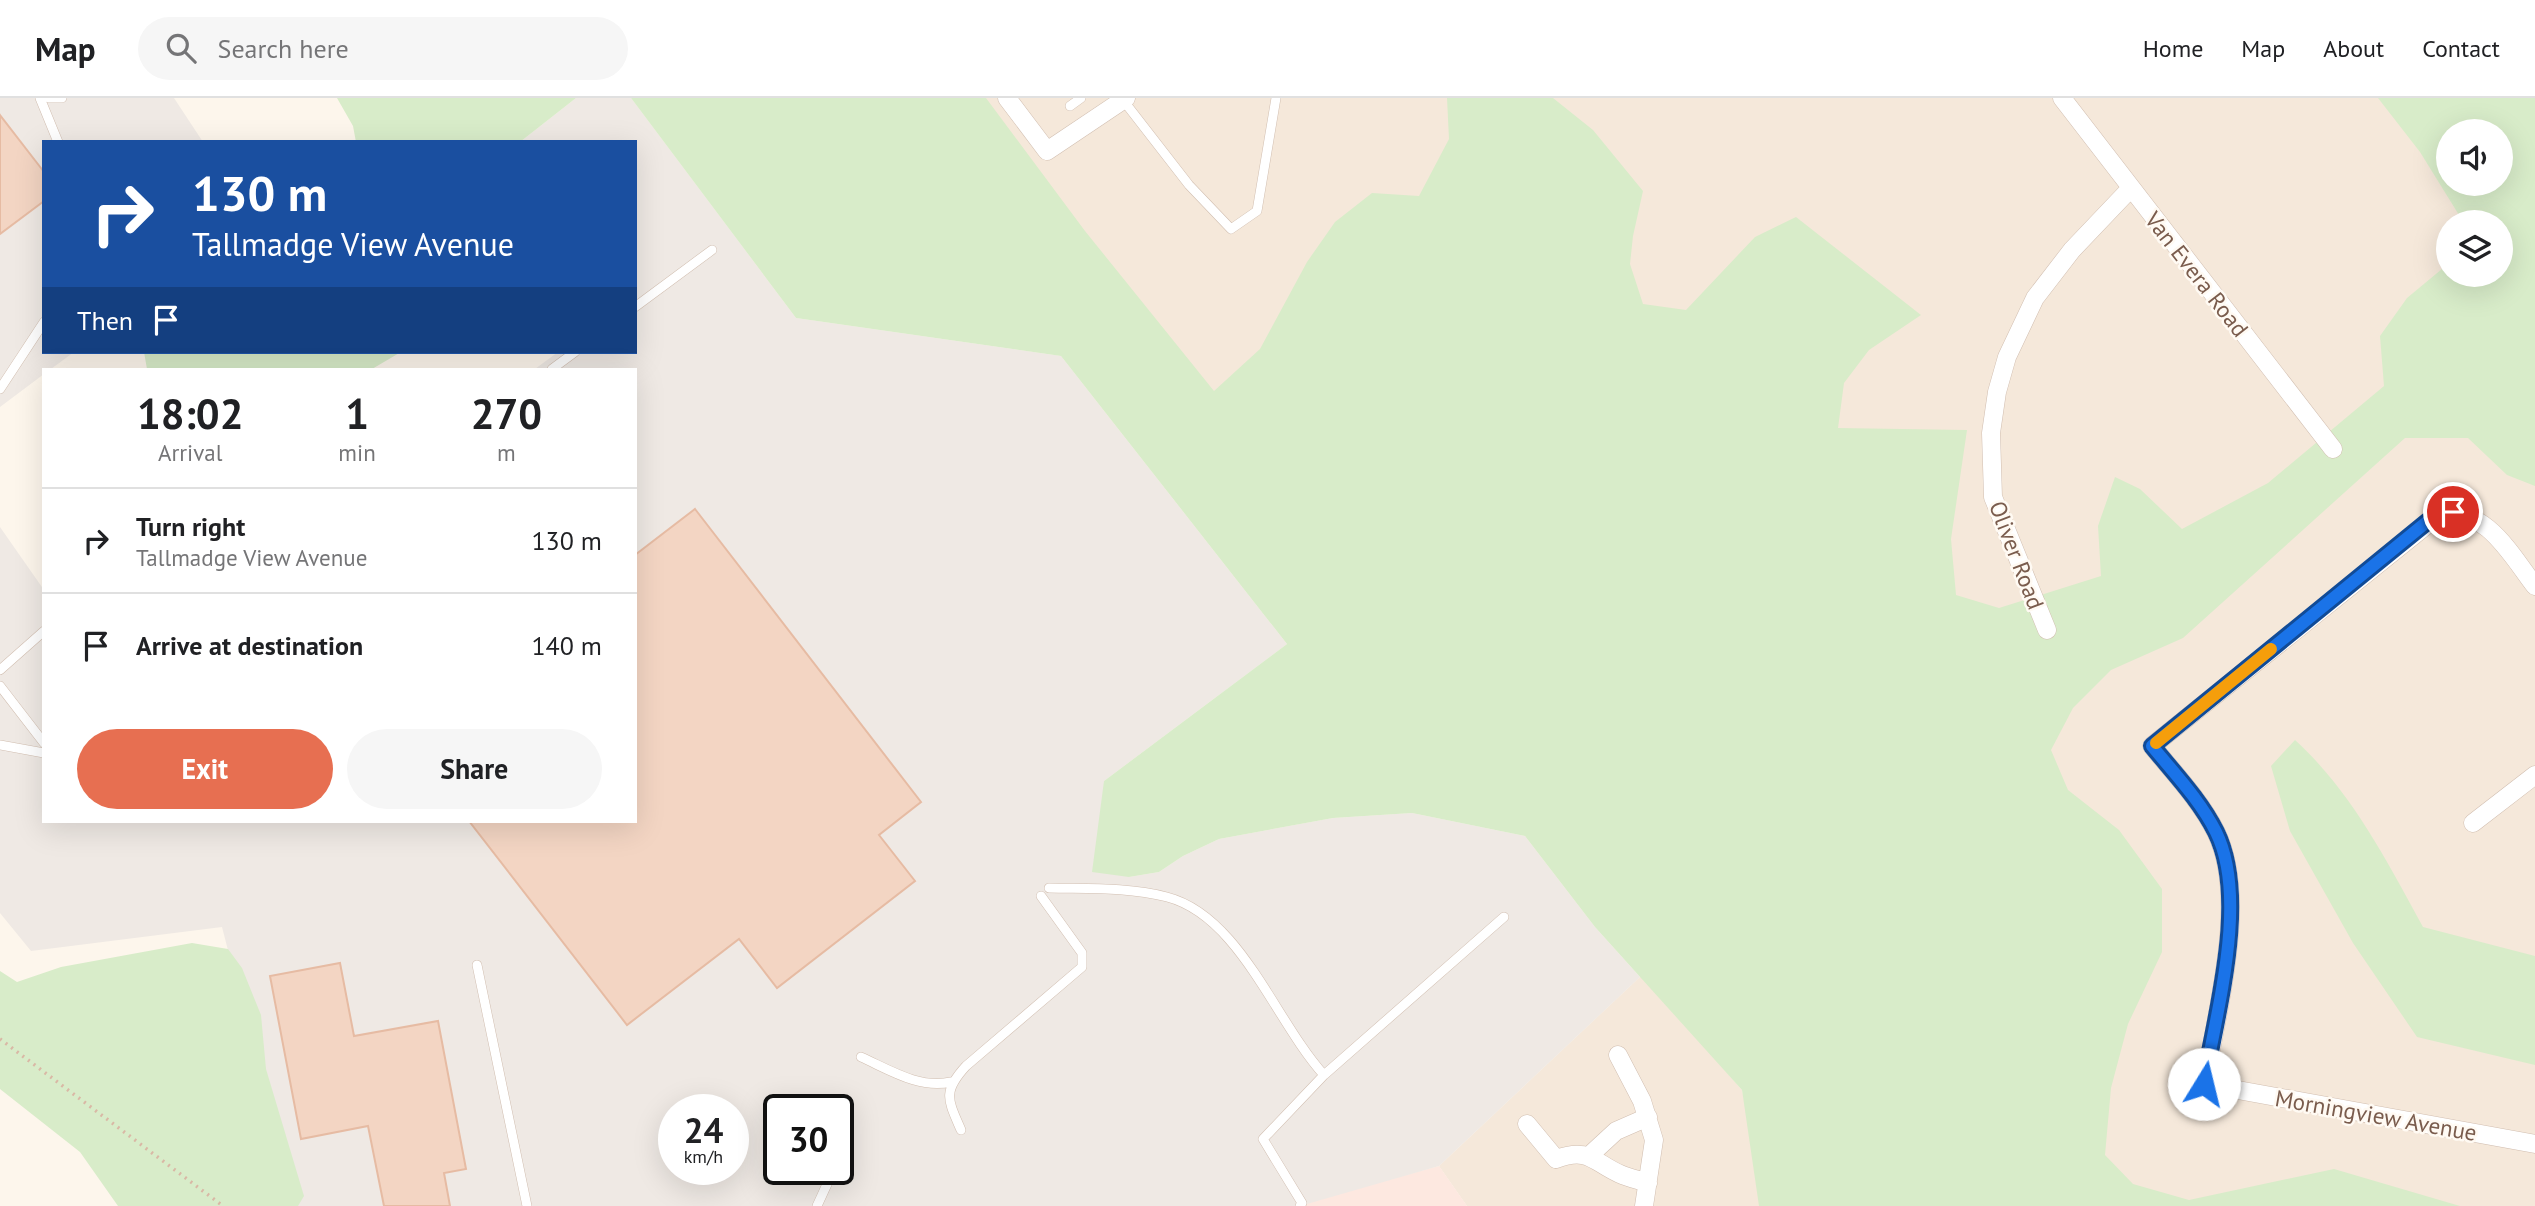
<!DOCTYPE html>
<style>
body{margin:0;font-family:"PT Sans",sans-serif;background:#f6f6f6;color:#202124;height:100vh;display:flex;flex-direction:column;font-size:26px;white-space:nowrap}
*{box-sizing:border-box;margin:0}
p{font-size:23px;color:#757577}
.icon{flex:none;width:38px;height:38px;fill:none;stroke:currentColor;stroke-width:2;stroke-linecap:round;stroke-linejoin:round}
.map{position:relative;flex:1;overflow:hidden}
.details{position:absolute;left:42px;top:270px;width:595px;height:455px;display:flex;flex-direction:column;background:#fff;border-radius:0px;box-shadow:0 7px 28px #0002}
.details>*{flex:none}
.guide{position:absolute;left:42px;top:42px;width:595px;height:214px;border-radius:0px;box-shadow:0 7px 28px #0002;background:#1a4fa0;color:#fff;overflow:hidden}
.controls{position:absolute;left:2436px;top:21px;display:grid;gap:14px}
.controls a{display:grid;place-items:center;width:77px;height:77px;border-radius:50%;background:#fff;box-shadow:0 7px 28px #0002;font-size:35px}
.speed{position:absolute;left:658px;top:996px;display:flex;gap:14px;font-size:35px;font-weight:700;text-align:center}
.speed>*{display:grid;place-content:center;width:91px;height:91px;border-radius:50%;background:#fff;box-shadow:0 7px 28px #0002;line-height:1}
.speed small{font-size:18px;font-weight:400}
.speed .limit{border:4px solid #111;border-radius:10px;background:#fff;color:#111}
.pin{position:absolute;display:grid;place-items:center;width:60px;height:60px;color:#fff;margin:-30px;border:4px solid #fff;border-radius:50%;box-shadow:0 2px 7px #0007}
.me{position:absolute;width:77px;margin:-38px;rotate:9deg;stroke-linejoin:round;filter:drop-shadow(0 0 5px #0008)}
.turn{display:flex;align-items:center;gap:24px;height:147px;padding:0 35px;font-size:32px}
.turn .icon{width:91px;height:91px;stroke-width:2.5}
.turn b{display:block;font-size:49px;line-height:60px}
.then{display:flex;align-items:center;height:66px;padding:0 35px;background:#0003;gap:14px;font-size:26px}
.eta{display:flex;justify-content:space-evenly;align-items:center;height:119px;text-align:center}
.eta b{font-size:42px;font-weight:700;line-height:49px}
.cta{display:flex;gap:14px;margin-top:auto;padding:14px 35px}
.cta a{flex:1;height:80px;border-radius:42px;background:#e76f51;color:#fff;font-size:28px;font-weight:700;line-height:80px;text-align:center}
.cta a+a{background:#f6f6f6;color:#202124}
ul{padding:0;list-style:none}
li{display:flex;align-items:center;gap:21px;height:105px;padding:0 35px;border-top:2px solid #e0e0e0}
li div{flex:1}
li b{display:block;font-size:26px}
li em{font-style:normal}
header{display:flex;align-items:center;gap:42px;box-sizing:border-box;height:98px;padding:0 35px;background:#fff;border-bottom:2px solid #e0e0e0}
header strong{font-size:33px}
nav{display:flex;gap:38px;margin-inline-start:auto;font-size:24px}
.search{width:490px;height:63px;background:#f6f6f6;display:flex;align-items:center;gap:18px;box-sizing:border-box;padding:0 24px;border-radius:38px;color:#757577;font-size:26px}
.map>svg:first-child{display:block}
</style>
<header>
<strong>Map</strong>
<div class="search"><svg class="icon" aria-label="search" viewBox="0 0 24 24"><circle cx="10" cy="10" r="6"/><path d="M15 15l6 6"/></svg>Search here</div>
<nav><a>Home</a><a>Map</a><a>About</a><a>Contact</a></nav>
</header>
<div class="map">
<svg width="2535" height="1108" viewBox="0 0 2535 1108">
<rect width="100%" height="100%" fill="#fdf6ec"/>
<path fill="#f5e8da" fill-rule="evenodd" d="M 972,0 L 2535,0 L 2535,1108 L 1467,1108 L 1439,1068 L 1642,877 L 1742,992 L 1746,1012 L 1957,634 L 1213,324 ZM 2448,33 L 2501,33 L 2501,86 L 2448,86 ZM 2448,124 L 2501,124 L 2501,177 L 2448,177 Z"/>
<path fill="#fde8e0" d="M 1439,1068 L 1467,1108 L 1300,1108 L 1303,1105 Z"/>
<path fill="#efe9e4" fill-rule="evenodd" d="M 0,0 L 174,0 L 203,44 L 44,44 L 44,254 L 74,254 L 51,271 L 44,271 L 44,276 L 0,309 Z
M 576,0 L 631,0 L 796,220 L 1061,258 L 1287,546 L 1104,683 L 1129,779 L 1159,774 L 1183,758 L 1219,741 L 1333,720 L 1412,715 L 1525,738 L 1595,829 L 1640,879 L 1439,1068 L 1300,1108 L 294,1108 L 222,829 L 31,853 L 0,815 L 0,429 L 44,492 L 44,723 L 635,723 L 635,271 L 535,271 L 558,254 L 635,254 L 635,44 L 520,44 ZM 674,1012 L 733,1012 L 733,1071 L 674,1071 ZM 779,1012 L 838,1012 L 838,1071 L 779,1071 Z"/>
<path fill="#d8ecc9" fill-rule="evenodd" d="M 337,0 L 576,0 L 520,44 L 356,44 L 353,28 Z
M 631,0 L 986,0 L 1085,133 L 1214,293 L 1260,251 L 1307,164 L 1335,124 L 1372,95 L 1419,98 L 1449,41 L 1447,0 L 1553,0 L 1593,32 L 1643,93 L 1633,138 L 1630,166 L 1643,206 L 1686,212 L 1755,139 L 1796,119 L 1921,217 L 1869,252 L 1844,285 L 1838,330 L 1967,332 L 1951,441 L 1956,497 L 1999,510 L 2101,478 L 2098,428 L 2115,379 L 2140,391 L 2182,431 L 2268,385 L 2384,288 L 2380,238 L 2407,200 L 2448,166 L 2448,177 L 2501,177 L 2501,124 L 2459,124 L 2459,117 L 2420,54 L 2378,0 L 2535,0 L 2535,388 L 2507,377 L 2468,340 L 2405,340 L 2183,540 L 2111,572 L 2073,610 L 2051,652 L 2068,692 L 2119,732 L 2162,791 L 2162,854 L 2128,926 L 2111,990 L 2105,1057 L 2133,1086 L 2189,1102 L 2334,1071 L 2460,1108 L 1759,1108 L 1742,992 L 1595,829 L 1525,738 L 1412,715 L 1333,720 L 1219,741 L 1183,758 L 1159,774 L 1129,779 L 1092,774 L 1104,683 L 1287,546 L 1061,258 L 796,220 ZM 2448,33 L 2501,33 L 2501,86 L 2448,86 Z
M 144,254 L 401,254 L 372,271 L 147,271 Z
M 2295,642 C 2351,693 2387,763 2423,829 L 2535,858 L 2535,967 L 2417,939 L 2353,845 L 2290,733 L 2271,668 Z
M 192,845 L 228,851 L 242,870 L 261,917 L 266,971 L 304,1098 L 298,1108 L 118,1108 L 80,1054 L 0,991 L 0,873 L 17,884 L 61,869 Z"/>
<path fill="#f3d5c3" stroke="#e6bba3" stroke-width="2" d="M 0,17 L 44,74 L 44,103 L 0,136 Z
M 695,411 L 921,704 L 879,737 L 915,783 L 777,890 L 739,841 L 627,927 L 469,723 L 635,723 L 635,457 Z
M 340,865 L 354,938 L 438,923 L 466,1071 L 444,1075 L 450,1108 L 384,1108 L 368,1028 L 301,1041 L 270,878 Z"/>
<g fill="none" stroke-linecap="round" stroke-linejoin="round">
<g stroke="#d1beb0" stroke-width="10">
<path id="lane" d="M 40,0 L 58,44
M 49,0 L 62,0
M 1123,2 L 1189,87 L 1231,131 L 1257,113 L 1276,0
M 1070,8 L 1081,0
M 635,209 L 712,152
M 552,271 L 575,254
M 0,291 L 44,224
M 0,572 L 44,533
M 0,588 L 44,645
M 0,647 L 44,655
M 1049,790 C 1088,791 1128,789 1167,799 C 1240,818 1275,923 1324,977
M 477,867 L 527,1108
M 861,959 C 890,972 919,991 951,984
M 961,1032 C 948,1002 942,994 966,968 L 1082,869 L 1082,855 L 1041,798
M 817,1108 L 834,1071
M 1300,1108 L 1302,1105 L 1263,1041 L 1324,977 L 1504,819"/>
</g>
<g stroke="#d1beb0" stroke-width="19">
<path id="street" d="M 1007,0 L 1047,53 L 1126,0
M 2062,0 L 2333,351
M 2535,488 C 2511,457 2485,407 2439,417 L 2152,648 C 2174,675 2200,702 2216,734 C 2249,802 2216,913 2205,986 L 2535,1046
M 2047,532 L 1993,399 L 1991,335 L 1997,294 L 2007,259 L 2035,200 L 2072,152 L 2131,90
M 2473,725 L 2535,677
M 1618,957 L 1642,1003 L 1654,1042 L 1644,1108
M 1527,1026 L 1556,1061 C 1589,1049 1593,1064 1620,1076 C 1629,1080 1639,1082 1648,1085
M 1590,1057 L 1616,1033 L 1648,1019"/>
</g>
<path stroke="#d9b8a5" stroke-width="3.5" stroke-dasharray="2 5" stroke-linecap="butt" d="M 0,941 L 223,1108"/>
<use href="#lane" stroke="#fff" stroke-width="9"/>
<use href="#street" stroke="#fff" stroke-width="18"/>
</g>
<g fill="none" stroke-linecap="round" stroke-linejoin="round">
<g stroke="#114b97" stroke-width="18">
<path id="route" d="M 2204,986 C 2216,914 2249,801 2216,734 C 2200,702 2174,675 2152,648 L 2428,423 L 2453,414"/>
</g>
<use href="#route" stroke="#1a73e8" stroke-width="12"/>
<path stroke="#f59e0b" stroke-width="12" d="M 2156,645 L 2271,551"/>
</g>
<g text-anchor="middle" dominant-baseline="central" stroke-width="5" stroke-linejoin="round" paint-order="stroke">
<g font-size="23" fill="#7a5c4d" stroke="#fffaf3">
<text transform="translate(2197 176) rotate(52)">Van Evera Road</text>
<text transform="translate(2017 457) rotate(69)">Oliver Road</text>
<text transform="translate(2376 1017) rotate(10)">Morningview Avenue</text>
</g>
</g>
</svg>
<div class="controls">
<a><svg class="icon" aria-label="sound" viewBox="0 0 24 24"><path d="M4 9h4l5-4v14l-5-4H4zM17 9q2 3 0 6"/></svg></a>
<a><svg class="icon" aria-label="layers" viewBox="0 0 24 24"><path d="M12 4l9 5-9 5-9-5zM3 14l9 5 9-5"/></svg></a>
</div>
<div class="speed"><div>24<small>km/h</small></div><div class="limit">30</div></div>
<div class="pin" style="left:2453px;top:414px;background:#d93025"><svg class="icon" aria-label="arrive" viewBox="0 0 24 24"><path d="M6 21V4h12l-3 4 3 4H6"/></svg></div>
<svg class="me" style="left:2204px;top:986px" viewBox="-20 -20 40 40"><circle r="19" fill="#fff"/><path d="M0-13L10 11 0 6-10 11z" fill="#1a73e8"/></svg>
<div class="guide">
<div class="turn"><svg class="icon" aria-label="right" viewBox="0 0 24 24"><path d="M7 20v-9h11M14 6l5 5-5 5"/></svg><div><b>130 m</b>Tallmadge View Avenue</div></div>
<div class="then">Then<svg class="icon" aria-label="arrive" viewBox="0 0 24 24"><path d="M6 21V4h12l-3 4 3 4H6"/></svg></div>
</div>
<section class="details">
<div class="eta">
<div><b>18:02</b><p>Arrival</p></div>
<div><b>1</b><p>min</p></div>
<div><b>270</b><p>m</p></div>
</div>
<ul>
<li><svg class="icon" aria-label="right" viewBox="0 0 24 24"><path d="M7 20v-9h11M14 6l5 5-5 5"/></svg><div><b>Turn right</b><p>Tallmadge View Avenue</p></div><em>130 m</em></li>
<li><svg class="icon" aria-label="arrive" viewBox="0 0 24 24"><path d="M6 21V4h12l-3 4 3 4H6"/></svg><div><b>Arrive at destination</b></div><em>140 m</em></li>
</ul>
<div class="cta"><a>Exit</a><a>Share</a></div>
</section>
</div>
